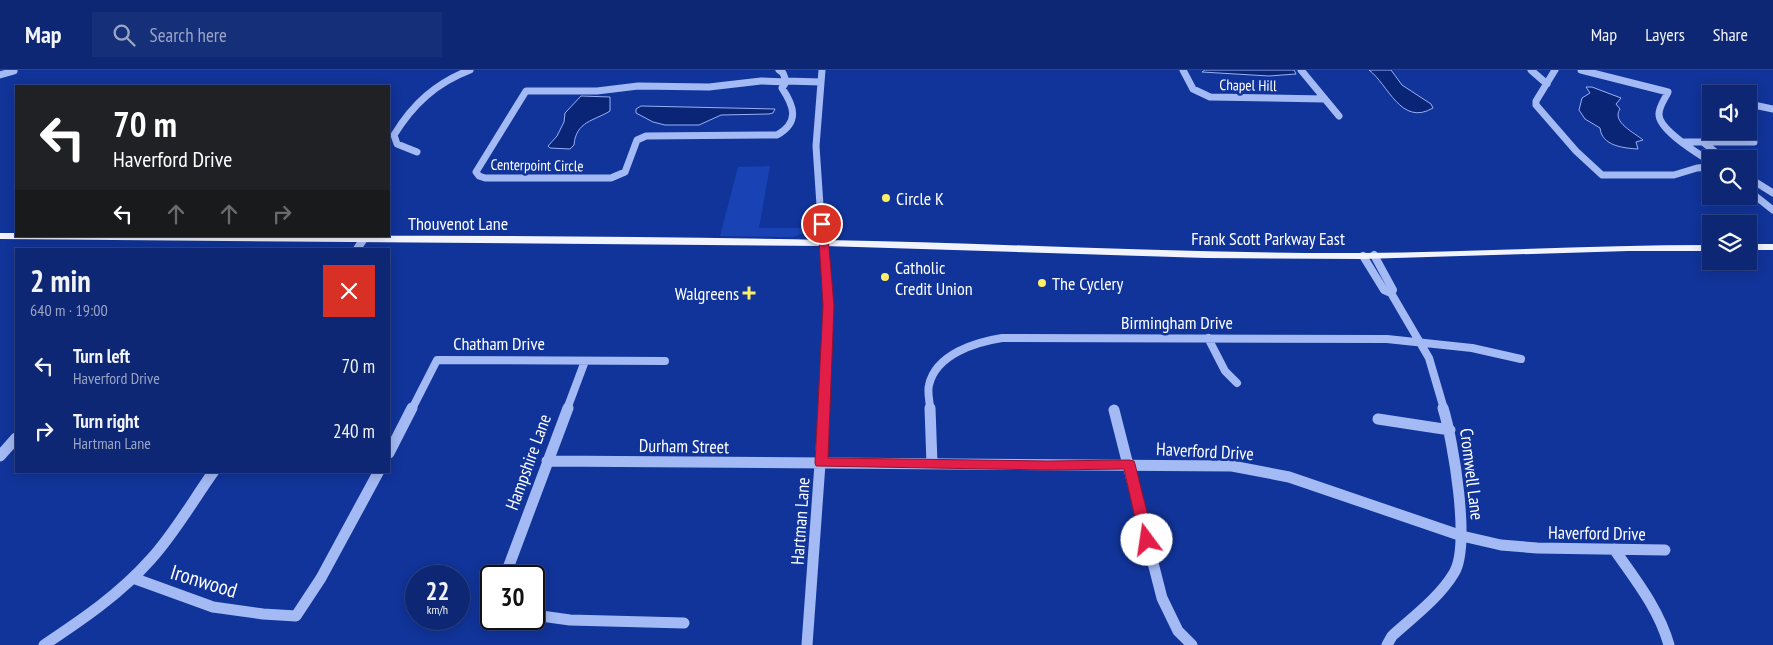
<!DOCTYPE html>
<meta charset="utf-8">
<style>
body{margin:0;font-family:"PT Sans Narrow",sans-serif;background:#162f79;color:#f1f3f6;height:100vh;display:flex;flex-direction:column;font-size:19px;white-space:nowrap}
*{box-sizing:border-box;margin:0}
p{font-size:16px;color:#9aa5c5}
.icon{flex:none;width:28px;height:28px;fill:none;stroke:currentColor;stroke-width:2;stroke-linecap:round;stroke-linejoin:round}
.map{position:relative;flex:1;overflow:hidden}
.panel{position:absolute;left:15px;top:178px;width:375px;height:225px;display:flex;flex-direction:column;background:#0d2774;border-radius:0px;box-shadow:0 2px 12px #0003,0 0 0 1px #2d4486}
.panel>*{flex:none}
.hud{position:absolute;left:15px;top:15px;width:375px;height:152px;border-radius:0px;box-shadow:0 2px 12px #0003,0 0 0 1px #2d4486;background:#202124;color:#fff;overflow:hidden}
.fabs{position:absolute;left:1702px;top:15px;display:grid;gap:10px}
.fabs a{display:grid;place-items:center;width:55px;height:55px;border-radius:0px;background:#0d2774;box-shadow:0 2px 12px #0003,0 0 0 1px #2d4486;font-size:25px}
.speed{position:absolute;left:405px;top:495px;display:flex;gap:10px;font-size:25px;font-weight:700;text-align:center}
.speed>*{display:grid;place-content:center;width:65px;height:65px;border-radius:50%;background:#0d2774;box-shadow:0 2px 12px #0003,0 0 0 1px #2d4486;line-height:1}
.speed small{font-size:12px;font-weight:400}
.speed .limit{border:2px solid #111;border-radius:8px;background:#fff;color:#111}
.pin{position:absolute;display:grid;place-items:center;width:42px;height:42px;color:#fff;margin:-21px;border:2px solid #fff;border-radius:50%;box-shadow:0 1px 5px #0007}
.me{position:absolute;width:55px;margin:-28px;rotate:346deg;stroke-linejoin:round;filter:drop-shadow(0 0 4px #0008)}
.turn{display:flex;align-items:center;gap:18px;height:105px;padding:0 15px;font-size:22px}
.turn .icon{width:65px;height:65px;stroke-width:2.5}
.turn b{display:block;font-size:35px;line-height:42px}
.lanes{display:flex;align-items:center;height:48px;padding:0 15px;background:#0003;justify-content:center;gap:25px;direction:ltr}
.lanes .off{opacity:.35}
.round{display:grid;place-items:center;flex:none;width:52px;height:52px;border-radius:0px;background:#162f79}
.headline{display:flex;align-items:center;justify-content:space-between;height:85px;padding:0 15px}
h1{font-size:30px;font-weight:700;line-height:38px}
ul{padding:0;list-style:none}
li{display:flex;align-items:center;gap:15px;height:65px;padding:0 15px}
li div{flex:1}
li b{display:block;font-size:19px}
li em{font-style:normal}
header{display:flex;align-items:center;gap:30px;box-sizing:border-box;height:70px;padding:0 25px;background:#0d2774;border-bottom:1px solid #2d4486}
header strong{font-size:24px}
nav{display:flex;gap:28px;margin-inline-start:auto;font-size:18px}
.search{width:350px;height:45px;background:#162f79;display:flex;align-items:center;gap:12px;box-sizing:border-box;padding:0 18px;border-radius:0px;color:#9aa5c5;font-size:19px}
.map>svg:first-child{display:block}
</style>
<header>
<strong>Map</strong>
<div class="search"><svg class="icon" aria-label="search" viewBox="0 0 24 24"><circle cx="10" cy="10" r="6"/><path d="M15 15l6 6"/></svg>Search here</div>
<nav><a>Map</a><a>Layers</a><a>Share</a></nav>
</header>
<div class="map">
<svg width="1773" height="575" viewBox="0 0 1773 575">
<rect width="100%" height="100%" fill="#11349a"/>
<path fill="#1942b4" d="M 770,96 L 759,158 L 805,158 L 807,162 L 793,167 L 720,166 L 738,97 Z"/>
<path fill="#0a2576" stroke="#96b1f7" d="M 1205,0 L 1294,0 L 1296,4 L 1269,6 L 1202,2 Z
M 1369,0 L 1391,0 L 1402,15 L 1431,34 L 1433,38 C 1401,57 1388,14 1369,0 Z
M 1586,17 L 1592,17 L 1621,28 L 1616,34 L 1620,39 C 1611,52 1635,63 1643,70 L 1636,72 L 1638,79 C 1623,78 1602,76 1600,58 L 1585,49 L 1579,40 L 1582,28 L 1590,23 Z
M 581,26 L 610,27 L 610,41 C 594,51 576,51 574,75 L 570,79 L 550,78 L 548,76 L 557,66 L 564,52 L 565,43 Z
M 641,36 L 775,39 L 773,43 L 769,44 L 721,45 L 699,55 L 665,55 L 653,52 L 636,43 L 636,39 Z"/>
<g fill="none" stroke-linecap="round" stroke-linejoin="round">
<path stroke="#a4baf4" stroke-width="7" d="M 779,0 L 783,3 L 786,11
M 1183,0 L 1193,19 L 1210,27 L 1325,29
M 1301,0 L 1339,46
M 1531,0 L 1547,14
M 1555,0 L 1536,31 L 1536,35 L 1576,81 L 1602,105 L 1674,105 L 1697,98 L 1711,97
M 1581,0 L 1668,22 C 1665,29 1659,36 1659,44 C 1658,60 1699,84 1711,92
M 0,5 L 14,1
M 761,11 L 786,12 L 782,18 C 794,36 800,52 777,65 L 646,66 L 637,70 L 625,102 L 611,108 L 485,108 L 479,106 L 476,102 L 526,21 L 597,21 L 638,16 L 709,17 Z
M 786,11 L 821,12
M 1749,34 L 1773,39
M 1685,72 L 1754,72 L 1739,61
M 1703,72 L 1724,89
M 417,82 L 397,74 L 394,65 C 413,34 436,13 470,0
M 1749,108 L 1773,123
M 1749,121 L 1773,140
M 821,150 L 816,76 L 822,0"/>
<path stroke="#a4baf4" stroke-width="8" d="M 821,149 L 828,221 L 824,339
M 357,179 L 363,170
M 1374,185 L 1393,220 L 1391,223
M 1363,186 L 1384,220 L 1391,223 L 1429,288 L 1444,339
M 1208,268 L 1225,301 L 1237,313
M 412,339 L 437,290 L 665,291
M 567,339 L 585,291
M 930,339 C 930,332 927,322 929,315 C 936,284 976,272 1002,268 L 1387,269 L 1472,278 L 1521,289"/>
<path stroke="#a4baf4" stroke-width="11" d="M 930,338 L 932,394
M 1114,340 L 1162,528 L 1178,561 L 1192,575
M 1378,349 L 1450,360
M 389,383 L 412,338
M 0,386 L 16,368
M 547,391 L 1232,396 L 1289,407 L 1462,466 L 1501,475 L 1537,478 L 1665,480
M 1614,479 C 1635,509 1659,539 1669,575
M 505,506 L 568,338
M 133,508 L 213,537 L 263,544 L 296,546 L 321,508 L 379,401
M 534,545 L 570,550 L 684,553
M 44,575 C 83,549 120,524 151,489 C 174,464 194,429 214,401
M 807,575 L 824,338
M 1387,575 L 1392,566 C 1413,547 1439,528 1454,503 C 1471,475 1453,370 1443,338"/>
<path fill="#f1f4ff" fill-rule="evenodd" d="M 0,163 L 16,163 L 16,166 C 286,166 556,164 825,170 C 1004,173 1183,184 1362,183 C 1478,182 1595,175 1711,175 L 1711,181 L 1628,181 L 1363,189 L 1206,188 L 825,176 L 0,169 Z
M 1749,174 L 1773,174 L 1773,180 L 1749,180 Z"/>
</g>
<path fill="#e11d48" stroke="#92132f" d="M 822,151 L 827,154 L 834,236 L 828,388 L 1048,391 L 1129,390 L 1134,391 L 1135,394 L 1154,470 L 1152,474 L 1147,476 L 1142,474 L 1140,470 L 1124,399 L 1048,400 L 816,396 L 815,393 L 823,236 L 818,154 Z"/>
<g fill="#ffef67" stroke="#11349a" stroke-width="2">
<circle cx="886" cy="128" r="5"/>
<circle cx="885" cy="207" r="5"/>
<circle cx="1042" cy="213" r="5"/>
<path d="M746.5 215.5h5v5h5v5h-5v5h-5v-5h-5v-5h5z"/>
</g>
<g text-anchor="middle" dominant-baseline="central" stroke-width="5" stroke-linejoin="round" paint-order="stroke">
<g font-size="15" fill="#fff" stroke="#11349a">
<text transform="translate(1248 15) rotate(1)">Chapel Hill</text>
<text transform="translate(537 95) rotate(1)">Centerpoint Circle</text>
</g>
<g font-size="18" fill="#fff" stroke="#11349a" text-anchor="start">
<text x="896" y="128">Circle K</text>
<text x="895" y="197">Catholic<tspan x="895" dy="21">Credit Union</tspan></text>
<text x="1052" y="213">The Cyclery</text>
<text x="739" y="223" text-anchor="end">Walgreens</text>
</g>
<g font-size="18" fill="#fff" stroke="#11349a">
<text x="458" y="153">Thouvenot Lane</text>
<text x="1268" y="168">Frank Scott Parkway East</text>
<text x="1177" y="252">Birmingham Drive</text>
<text x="499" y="273">Chatham Drive</text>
<text transform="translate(684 376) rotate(1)">Durham Street</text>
<text transform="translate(1205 381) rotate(3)">Haverford Drive</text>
<text transform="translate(528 392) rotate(-70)">Hampshire Lane</text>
<text transform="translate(1472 404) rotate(83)">Cromwell Lane</text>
<text transform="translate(800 451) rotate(-86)">Hartman Lane</text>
<text transform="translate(1597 463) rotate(1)">Haverford Drive</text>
</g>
<g font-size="21" fill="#fff" stroke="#11349a">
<text transform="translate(204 511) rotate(17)">Ironwood</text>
</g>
</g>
</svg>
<div class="fabs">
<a><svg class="icon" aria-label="sound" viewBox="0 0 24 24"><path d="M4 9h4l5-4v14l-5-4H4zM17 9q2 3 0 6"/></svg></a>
<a><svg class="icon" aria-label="search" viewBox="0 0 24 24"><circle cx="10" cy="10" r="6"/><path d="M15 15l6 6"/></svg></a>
<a><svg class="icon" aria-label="layers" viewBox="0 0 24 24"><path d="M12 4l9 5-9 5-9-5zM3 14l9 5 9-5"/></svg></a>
</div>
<div class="speed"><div>22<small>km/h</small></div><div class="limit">30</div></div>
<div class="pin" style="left:822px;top:154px;background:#d93025"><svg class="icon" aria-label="arrive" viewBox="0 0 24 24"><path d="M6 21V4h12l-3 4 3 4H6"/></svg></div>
<svg class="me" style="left:1147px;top:470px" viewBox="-20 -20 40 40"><circle r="19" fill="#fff"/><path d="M0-13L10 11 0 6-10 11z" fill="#e11d48"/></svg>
<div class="hud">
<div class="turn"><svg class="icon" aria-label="left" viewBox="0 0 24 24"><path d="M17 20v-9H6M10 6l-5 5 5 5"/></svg><div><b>70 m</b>Haverford Drive</div></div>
<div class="lanes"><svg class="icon" aria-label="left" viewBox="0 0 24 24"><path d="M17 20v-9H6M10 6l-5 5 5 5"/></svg><svg class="icon off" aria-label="ahead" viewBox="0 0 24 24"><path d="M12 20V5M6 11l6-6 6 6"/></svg><svg class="icon off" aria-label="ahead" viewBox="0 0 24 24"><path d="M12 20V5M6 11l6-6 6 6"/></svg><svg class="icon off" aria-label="right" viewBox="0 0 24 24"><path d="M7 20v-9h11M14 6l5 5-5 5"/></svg></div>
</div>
<section class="panel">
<div class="headline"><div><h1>2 min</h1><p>640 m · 19:00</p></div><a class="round" style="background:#d93025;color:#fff"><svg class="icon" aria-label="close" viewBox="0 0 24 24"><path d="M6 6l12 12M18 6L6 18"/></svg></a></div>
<ul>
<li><svg class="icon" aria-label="left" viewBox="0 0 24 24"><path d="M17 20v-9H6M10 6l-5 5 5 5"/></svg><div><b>Turn left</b><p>Haverford Drive</p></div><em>70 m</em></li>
<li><svg class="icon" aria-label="right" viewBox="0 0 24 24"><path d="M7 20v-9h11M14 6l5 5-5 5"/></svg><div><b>Turn right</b><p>Hartman Lane</p></div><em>240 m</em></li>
</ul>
</section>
</div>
